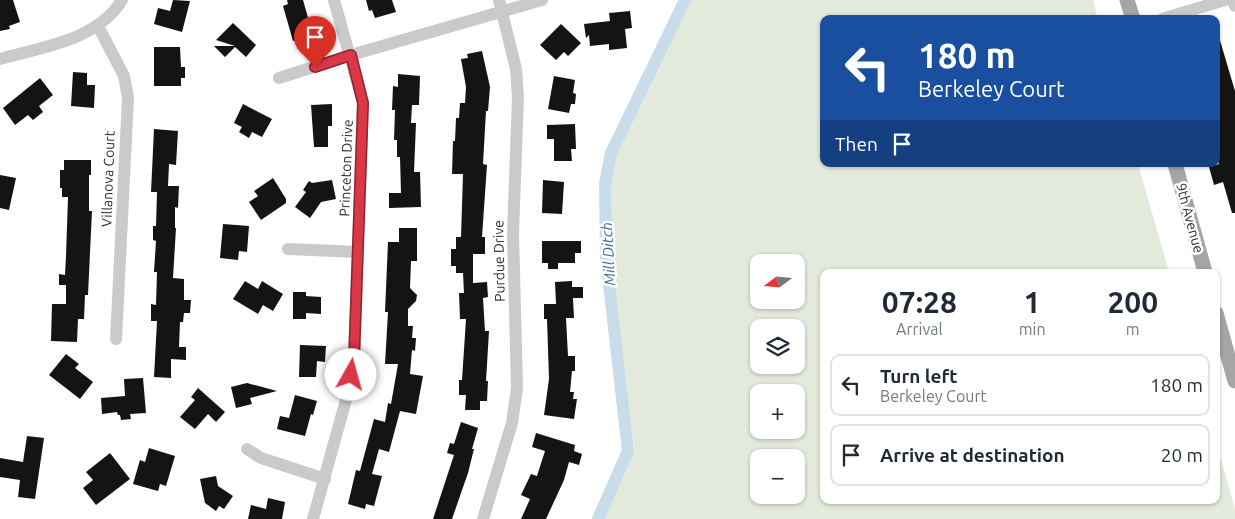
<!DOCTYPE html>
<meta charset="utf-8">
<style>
body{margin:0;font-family:Ubuntu,sans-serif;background:#f2f2f3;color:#1f2937;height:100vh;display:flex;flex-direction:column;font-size:19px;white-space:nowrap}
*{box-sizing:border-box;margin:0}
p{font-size:16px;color:#747a83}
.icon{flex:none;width:28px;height:28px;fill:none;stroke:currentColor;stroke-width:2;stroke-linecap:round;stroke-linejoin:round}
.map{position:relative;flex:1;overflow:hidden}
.sheet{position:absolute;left:820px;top:269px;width:400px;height:235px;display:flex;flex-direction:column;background:#fff;border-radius:10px;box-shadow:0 1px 4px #0004}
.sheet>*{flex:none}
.hud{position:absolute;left:820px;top:15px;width:400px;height:152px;border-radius:10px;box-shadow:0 1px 4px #0004;background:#1a4fa0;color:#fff;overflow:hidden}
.needle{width:32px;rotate:254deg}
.tools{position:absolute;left:750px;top:254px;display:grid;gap:10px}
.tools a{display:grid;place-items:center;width:55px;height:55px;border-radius:10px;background:#fff;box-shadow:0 1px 4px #0004;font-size:25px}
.pin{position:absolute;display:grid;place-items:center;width:42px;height:42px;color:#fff;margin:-51px -21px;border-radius:50% 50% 50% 0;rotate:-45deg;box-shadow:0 0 5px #0007}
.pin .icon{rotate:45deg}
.me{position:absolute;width:55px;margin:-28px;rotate:7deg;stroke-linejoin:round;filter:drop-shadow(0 0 4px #0008)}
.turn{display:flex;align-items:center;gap:18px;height:105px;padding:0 15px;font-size:22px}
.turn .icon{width:65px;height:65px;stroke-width:2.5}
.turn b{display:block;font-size:35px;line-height:42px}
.then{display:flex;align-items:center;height:48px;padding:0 15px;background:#0003;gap:10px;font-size:19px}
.eta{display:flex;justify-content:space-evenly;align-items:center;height:85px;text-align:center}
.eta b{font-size:30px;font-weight:600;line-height:35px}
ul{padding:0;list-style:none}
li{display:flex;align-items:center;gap:15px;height:62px;margin:0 10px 8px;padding:0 5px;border:2px solid #e0e1e3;border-radius:10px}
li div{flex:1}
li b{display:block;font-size:19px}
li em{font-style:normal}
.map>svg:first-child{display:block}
</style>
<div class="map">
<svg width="1235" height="519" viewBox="0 0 1235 519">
<rect width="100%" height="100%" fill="#fff"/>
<path fill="#e3eadb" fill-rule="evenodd" d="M 690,0 L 1093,0 L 1098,19 L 824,19 L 824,164 L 1138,164 L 1169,272 L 824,272 L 824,500 L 1216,500 L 1216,442 L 1235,509 L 1235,519 L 602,519 L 634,447 L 609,254 L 609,185 L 614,159 ZM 759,262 L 796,262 L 796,300 L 759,300 ZM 759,328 L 796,328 L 796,365 L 759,365 ZM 759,392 L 796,392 L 796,430 L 759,430 ZM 759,458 L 796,458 L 796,495 L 759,495 Z"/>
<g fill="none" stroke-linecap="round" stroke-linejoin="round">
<path stroke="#c8dce9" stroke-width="12" d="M 598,519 L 628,451 L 606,258 L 605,184 L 611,153 L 685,0"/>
</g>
<path fill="#141414" d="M 0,0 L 13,0 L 20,22 L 9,26 L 10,29 L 0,31 Z
M 173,0 L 190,1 L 182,32 L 154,24 L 158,8 L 170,11 Z
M 287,0 L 303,0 L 313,35 L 293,41 L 283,6 L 288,4 Z
M 366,0 L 392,0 L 396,12 L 375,18 L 372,10 L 369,11 Z
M 630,11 L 632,28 L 625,29 L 627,48 L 609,50 L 609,44 L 590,46 L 589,35 L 586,38 L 584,24 L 610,21 L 609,13 Z
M 233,23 L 256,45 L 246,57 L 235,47 L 225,57 L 214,46 L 235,46 L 216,40 Z
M 561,24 L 581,43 L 568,56 L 564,52 L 556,60 L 540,45 Z
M 1216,37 L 1219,37 L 1235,91 L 1235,213 L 1232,213 L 1223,182 L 1214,185 L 1209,167 L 1219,164 L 1216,155 Z
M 154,47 L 180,47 L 181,67 L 185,67 L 185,78 L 181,78 L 181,86 L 154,86 Z
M 482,51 L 490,87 L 488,111 L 486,111 L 483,164 L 487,165 L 482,237 L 485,237 L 485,254 L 473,254 L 473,283 L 487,282 L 488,297 L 483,298 L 485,331 L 489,331 L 486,381 L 488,381 L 487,401 L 480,401 L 480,410 L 465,410 L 466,395 L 459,395 L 459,380 L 462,380 L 466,319 L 460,319 L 459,293 L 464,293 L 463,273 L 456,273 L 456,266 L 451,266 L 451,249 L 456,249 L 456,237 L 461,237 L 463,174 L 452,174 L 453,141 L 455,141 L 456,118 L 459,118 L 460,103 L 465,103 L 466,87 L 461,59 L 468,58 L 467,54 Z
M 73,72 L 87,73 L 87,85 L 95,85 L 94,108 L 71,106 Z
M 398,74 L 420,76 L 419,105 L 412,105 L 411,123 L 416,123 L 414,172 L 420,172 L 421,207 L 389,208 L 389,193 L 401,193 L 400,157 L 397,157 L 397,140 L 394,140 L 395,110 L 392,110 L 393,86 L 398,87 Z
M 554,76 L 575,80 L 573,93 L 576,94 L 575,104 L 571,104 L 569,113 L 548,109 Z
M 40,78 L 53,95 L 39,106 L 43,112 L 33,120 L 28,115 L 15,125 L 3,108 Z
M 243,104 L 272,119 L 262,137 L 252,132 L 249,138 L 239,132 L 242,127 L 234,123 Z
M 332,104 L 332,126 L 328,126 L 328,147 L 314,147 L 311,105 Z
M 575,124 L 576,149 L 571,149 L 572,161 L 554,161 L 554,139 L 547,139 L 547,125 Z
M 154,129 L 178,131 L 176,165 L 169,164 L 168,186 L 179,186 L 178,208 L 175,207 L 175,228 L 176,228 L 173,278 L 184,279 L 184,300 L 191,300 L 190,313 L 184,313 L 183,322 L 180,322 L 179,347 L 186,347 L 186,360 L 171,359 L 171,378 L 154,377 L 157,321 L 151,321 L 151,304 L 156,305 L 157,272 L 154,272 L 156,241 L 153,240 L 153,226 L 156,226 L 157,192 L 151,192 Z
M 64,160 L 91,160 L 91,175 L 89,175 L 89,211 L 92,211 L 88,295 L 85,295 L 84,319 L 78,319 L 77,342 L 51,341 L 52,304 L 66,304 L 66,285 L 59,285 L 59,274 L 65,275 L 66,256 L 68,197 L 62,197 L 62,188 L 60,188 L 60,170 L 64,170 Z
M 0,175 L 16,178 L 9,210 L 0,208 Z
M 273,178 L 286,199 L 286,203 L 261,220 L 249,202 L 258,196 L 254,191 Z
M 332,180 L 336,199 L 321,202 L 310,218 L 295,207 L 306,192 L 303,190 L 309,181 L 312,183 Z
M 543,180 L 564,182 L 562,214 L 542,213 Z
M 223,224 L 249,226 L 247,252 L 239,251 L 238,260 L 220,258 Z
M 399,228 L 417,228 L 417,261 L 411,261 L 410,288 L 417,295 L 416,301 L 408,309 L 408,326 L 413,326 L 412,338 L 416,338 L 415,351 L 412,350 L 410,374 L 423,376 L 416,414 L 400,411 L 389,452 L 379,449 L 372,474 L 382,476 L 374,506 L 366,504 L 365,509 L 348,504 L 356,470 L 360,471 L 374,419 L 385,422 L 388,403 L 391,404 L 398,364 L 385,364 L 388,312 L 385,312 L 388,242 L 399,242 Z
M 542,241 L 581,241 L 581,253 L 575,253 L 575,263 L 558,263 L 558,269 L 548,269 L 548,263 L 542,263 Z
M 245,281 L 258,289 L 262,281 L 283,294 L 273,311 L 263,305 L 258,314 L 233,299 Z
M 572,281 L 572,287 L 583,287 L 583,298 L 573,298 L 574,318 L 566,318 L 568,356 L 575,356 L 575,371 L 572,371 L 570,392 L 574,392 L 573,399 L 577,399 L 574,419 L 544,415 L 549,379 L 547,319 L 544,319 L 544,304 L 556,304 L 555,282 Z
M 293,292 L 306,292 L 306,296 L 321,297 L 321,314 L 306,313 L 306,319 L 293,319 Z
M 300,345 L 326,346 L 325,362 L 317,361 L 316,377 L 299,377 Z
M 66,354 L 79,364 L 75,368 L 93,382 L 80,399 L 49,375 Z
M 143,378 L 146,413 L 130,414 L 131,419 L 121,420 L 120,415 L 118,415 L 117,412 L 102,414 L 101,398 L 125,396 L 124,379 Z
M 247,383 L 277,391 L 250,398 L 252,404 L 236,408 L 231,387 Z
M 198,388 L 225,412 L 216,422 L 208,414 L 195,429 L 180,417 L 195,400 L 191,397 Z
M 295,395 L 317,401 L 313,415 L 311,414 L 305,436 L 277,429 L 280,416 L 289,418 Z
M 461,422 L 478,428 L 472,449 L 474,449 L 468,473 L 452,519 L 433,519 L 454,455 L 447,453 L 450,443 L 454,444 Z
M 536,433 L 575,445 L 574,451 L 582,454 L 579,465 L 569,462 L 564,480 L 546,519 L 521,519 L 530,499 L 521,495 L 531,474 L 537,476 L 545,451 L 532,447 Z
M 27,436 L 44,438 L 35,499 L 18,497 L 20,480 L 0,477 L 0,458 L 23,462 Z
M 149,448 L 175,456 L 166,486 L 160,484 L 158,491 L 133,484 L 140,460 L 145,462 Z
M 110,453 L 130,479 L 96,505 L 83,488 L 93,480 L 86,472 Z
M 216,476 L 218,486 L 233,496 L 224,509 L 219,506 L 216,511 L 205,503 L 200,479 Z
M 268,498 L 285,502 L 282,519 L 248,519 L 251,505 L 266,509 Z"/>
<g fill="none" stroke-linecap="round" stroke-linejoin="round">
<path stroke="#cacaca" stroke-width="12" d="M 1233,0 L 1235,6
M 1162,19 L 1225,0
M 98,26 L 124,76 L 128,98 L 116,339
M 0,59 C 42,47 98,40 122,0
M 279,78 L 351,55 L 542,0
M 288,249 L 358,252
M 247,449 L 261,458 L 325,479
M 313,519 L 349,389 L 354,360 L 363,103 L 334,0
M 483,519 L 512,423 L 517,388 L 513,233 L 518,97 L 516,69 L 499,0"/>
<path stroke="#a5a5a5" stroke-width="15" d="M 1127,0 L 1133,19
M 1175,164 L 1205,272
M 1216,313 L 1235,381"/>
</g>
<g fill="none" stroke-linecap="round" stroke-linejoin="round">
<g stroke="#8e242e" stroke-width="12">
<path id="route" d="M 315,67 L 351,55 L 363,103 L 354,360 L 351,375"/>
</g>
<use href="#route" stroke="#da3847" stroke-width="9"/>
</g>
<g text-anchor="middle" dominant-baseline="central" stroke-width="5" stroke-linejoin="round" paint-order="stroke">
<g font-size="14" fill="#2d2d2d" stroke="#fff">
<text transform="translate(346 168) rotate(-88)">Princeton Drive</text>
<text transform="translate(108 179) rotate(-88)">Villanova Court</text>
<text transform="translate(1190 218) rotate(75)">9th Avenue</text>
<text transform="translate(499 261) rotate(-91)">Purdue Drive</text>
</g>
<g font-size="15" font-style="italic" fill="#406e8a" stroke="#fff">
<text transform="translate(608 254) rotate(-93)">Mill Ditch</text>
</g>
</g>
</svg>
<div class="tools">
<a><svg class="needle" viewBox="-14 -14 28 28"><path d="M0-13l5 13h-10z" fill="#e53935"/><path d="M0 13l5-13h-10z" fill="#747a83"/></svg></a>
<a><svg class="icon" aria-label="layers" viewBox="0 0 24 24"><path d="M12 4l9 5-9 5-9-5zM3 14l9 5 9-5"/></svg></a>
<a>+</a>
<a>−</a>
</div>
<div class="pin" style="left:315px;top:67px;background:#d93025"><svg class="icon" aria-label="arrive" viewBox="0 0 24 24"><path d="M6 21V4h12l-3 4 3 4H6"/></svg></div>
<svg class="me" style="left:351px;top:375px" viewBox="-20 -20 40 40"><circle r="19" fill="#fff"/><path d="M0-13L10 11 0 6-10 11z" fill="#da3847"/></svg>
<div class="hud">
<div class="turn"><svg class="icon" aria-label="left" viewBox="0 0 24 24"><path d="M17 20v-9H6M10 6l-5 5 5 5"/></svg><div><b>180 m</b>Berkeley Court</div></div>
<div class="then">Then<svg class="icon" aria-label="arrive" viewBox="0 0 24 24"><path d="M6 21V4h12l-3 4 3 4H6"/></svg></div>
</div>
<section class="sheet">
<div class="eta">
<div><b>07:28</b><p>Arrival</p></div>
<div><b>1</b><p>min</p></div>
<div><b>200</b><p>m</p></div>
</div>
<ul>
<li><svg class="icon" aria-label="left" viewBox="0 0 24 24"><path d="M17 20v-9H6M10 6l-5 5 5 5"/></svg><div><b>Turn left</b><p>Berkeley Court</p></div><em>180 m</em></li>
<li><svg class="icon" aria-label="arrive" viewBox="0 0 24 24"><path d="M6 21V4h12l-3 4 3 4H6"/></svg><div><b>Arrive at destination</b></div><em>20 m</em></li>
</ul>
</section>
</div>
